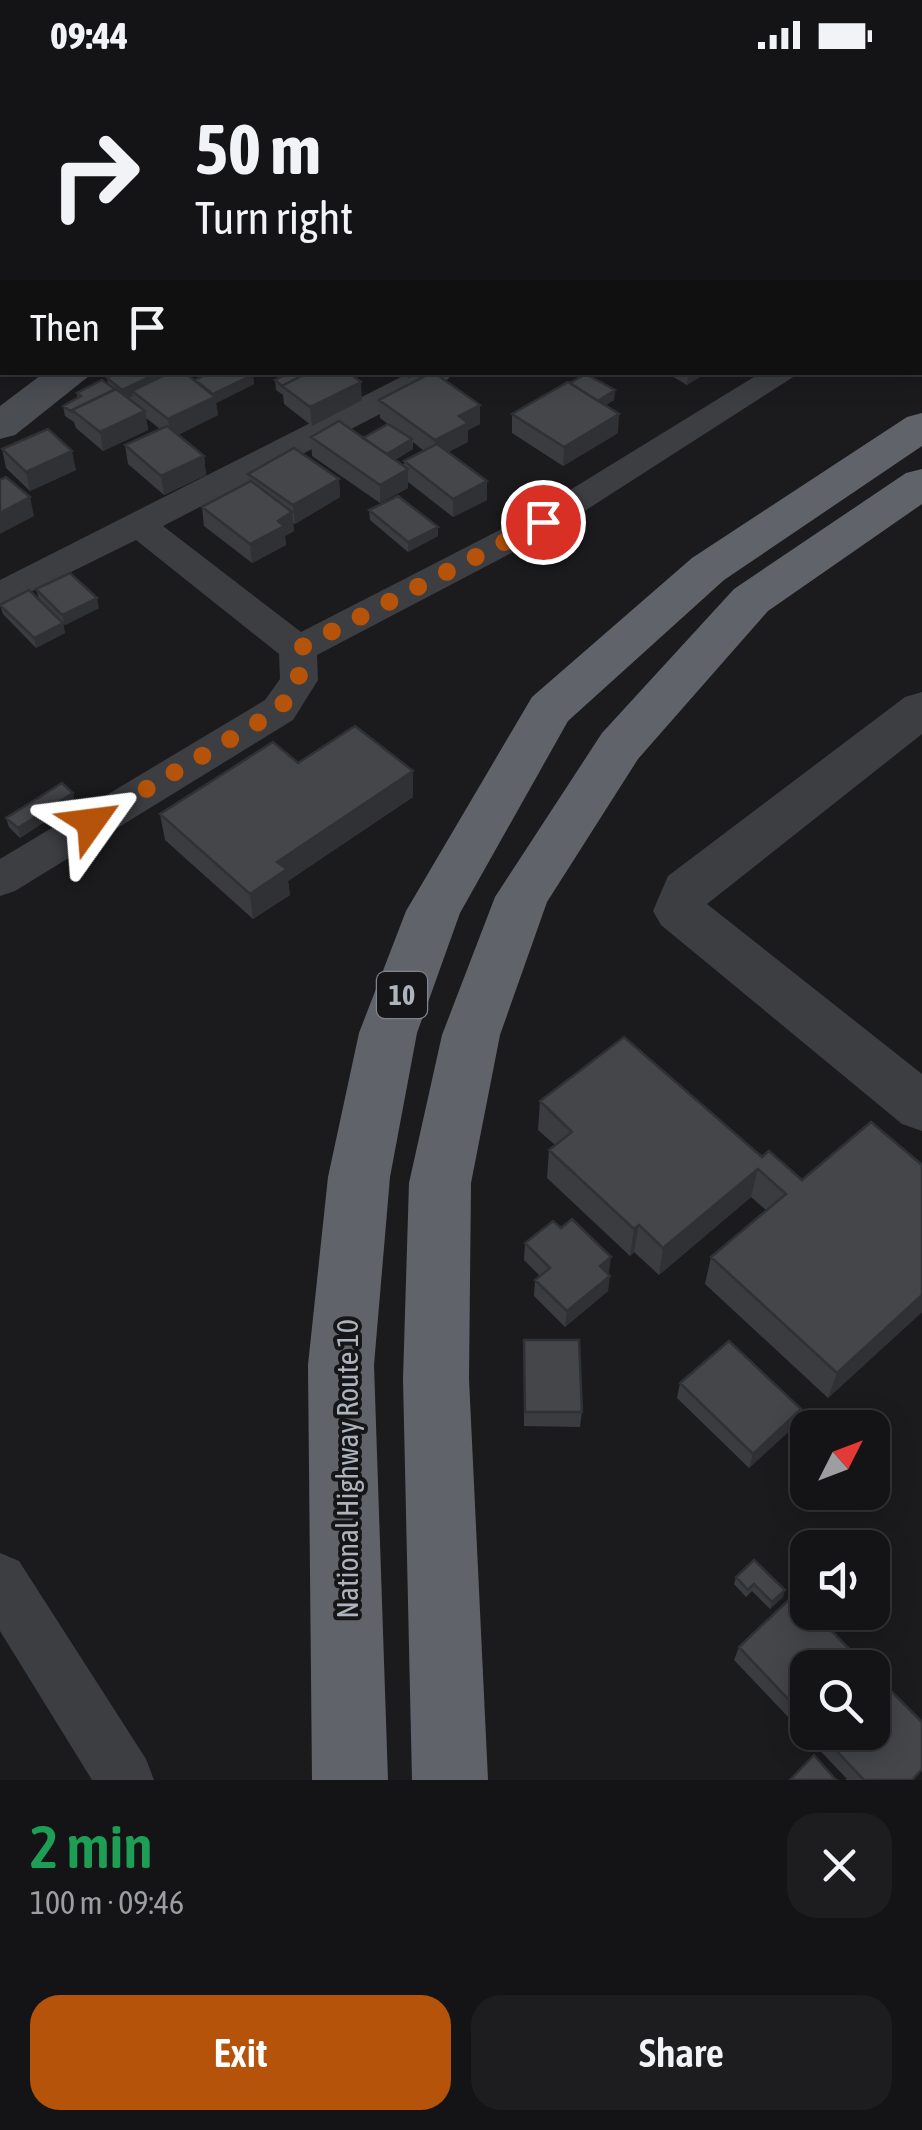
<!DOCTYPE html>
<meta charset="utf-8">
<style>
body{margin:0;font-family:"Asap Condensed",sans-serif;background:#1d1d1f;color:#f1f3f6;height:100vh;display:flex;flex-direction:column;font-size:38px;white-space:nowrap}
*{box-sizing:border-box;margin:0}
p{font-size:32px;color:#9d9ea1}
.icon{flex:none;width:55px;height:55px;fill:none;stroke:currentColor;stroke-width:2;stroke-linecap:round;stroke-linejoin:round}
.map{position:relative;height:1710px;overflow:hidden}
.details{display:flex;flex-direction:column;background:#141416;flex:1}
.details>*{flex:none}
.banner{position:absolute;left:0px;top:0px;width:922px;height:305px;box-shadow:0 5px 25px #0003,0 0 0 2px #333335;background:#141416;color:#f1f3f6;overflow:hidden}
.needle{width:65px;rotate:48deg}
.fabs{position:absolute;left:790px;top:1340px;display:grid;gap:20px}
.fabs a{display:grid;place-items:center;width:100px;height:100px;border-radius:20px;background:#141416;box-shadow:0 5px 25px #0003,0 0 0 2px #333335;font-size:50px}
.pin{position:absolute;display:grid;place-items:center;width:85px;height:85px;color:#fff;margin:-42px;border:5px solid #fff;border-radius:50%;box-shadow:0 2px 10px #0007}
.me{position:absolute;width:110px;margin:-55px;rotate:59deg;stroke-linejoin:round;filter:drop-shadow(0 0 8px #0008)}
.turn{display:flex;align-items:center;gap:35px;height:210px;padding:0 30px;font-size:45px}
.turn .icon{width:130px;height:130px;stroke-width:2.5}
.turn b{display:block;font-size:70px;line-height:85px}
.then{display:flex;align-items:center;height:95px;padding:0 30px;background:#0003;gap:20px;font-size:38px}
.round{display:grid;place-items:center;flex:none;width:105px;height:105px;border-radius:30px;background:#1d1d1f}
.headline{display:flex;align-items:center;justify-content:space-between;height:170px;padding:0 30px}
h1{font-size:60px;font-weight:600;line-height:75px;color:#1e9e55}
.button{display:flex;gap:20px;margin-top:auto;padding:20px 30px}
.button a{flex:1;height:115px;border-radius:30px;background:#b45309;color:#fff;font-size:40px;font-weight:600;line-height:115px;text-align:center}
.button a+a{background:#1d1d1f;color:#f1f3f6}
.status{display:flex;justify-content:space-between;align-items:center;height:70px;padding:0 50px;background:#141416;direction:ltr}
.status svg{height:28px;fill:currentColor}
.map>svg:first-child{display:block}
</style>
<div class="status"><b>09:44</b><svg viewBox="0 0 49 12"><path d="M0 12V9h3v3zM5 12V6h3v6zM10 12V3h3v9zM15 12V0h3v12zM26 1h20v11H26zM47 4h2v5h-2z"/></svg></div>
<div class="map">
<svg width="922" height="1710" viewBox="0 0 922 1710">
<rect width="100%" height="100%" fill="#1b1b1d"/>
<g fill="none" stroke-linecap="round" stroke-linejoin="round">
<path fill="#3c3e42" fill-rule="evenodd" d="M 920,22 L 922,22 L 920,39 Z
M 2,94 L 2,113 L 0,114 L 0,95 Z
M 920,209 L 922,209 L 920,228 Z
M 411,302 L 453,302 L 448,309 L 163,456 L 301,562 L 531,444 L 762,302 L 801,302 L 555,460 L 317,585 L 318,610 L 293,650 L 15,821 L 0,826 L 0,789 L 265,630 L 280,609 L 279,584 L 136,470 L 0,537 L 0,510 Z
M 0,1483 L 19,1491 L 146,1689 L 154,1710 L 92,1710 L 0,1561 Z"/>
<path fill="#3c3e42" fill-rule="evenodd" d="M 922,622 L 922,664 L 707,834 L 922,1004 L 922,1061 L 902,1054 L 661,855 L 653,841 L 668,806 L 905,627 Z"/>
<path fill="#4a4d52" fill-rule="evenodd" d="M 45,302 L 94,302 L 15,365 L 0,369 L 0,336 Z"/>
<path fill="#60646a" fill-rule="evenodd" d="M 922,343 L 922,376 L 724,510 L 568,651 L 460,843 L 417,963 L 390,1107 L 374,1295 L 388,1710 L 312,1710 L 308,1295 L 328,1107 L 359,963 L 406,841 L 532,627 L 692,488 L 907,347 Z
M 922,399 L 922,434 L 768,541 L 638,689 L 547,832 L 500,965 L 471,1113 L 469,1309 L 488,1710 L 412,1710 L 403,1309 L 409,1113 L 442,965 L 495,827 L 602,663 L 734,519 L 906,403 Z"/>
<path stroke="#4f5257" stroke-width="5" stroke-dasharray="9 8" stroke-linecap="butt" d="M 302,2 L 306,0
M 324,2 L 328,0"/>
</g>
<path fill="#3b3c40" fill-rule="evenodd" d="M 21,0 L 128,0 L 122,2 L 15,2 Z
M 755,0 L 922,0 L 922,17 L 920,18 L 920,2 L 755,2 Z
M 0,210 L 2,211 L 2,290 L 0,289 Z
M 211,302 L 260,302 L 253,306 L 254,314 L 216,333 L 218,345 L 178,365 L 204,386 L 206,405 L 164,425 L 128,394 L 125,375 L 160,359 L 146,348 L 148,360 L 103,381 L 76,358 L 74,352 L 65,346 L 63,336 L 77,328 L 77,323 L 108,314 L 107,308 L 156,304 L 157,309 L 196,312 Z
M 665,302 L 708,302 L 687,315 Z
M 275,310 L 362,330 L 312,356 L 284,334 L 283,325 L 276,320 Z
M 615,320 L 614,330 L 605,335 L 618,363 L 563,396 L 512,363 L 512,344 Z
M 379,330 L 480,335 L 480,354 L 468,360 L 468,372 L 448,382 L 487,411 L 487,430 L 453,447 L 408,412 L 408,418 L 380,433 L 312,386 L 311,367 L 363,368 L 388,354 L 380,348 ZM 413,372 L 424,381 L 404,391 L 404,396 L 395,390 L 413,379 Z
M 2,379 L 76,400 L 30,421 L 6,398 Z
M 248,404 L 339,409 L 340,427 L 295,454 L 293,453 L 294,461 L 285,466 L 286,475 L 252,493 L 204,456 L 202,437 L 249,412 Z
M 369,440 L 438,466 L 408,482 L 370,450 Z
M 36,519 L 99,538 L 65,555 L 39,529 Z
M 0,535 L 63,553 L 65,563 L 36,578 L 3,544 Z
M 298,693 L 413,701 L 413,727 L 288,811 L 290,825 L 253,849 L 165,770 L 160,744 Z
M 75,732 L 20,768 L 9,757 L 6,748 Z
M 540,1031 L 762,1087 L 802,1110 L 922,1095 L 922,1242 L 828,1328 L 705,1214 L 711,1187 L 766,1140 L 751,1127 L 659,1205 L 634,1182 L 630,1186 L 547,1108 L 549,1080 L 555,1075 L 538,1060 Z
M 525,1173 L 609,1203 L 608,1221 L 565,1257 L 534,1226 L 535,1210 L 540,1206 L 524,1190 Z
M 524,1270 L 582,1342 L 580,1357 L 524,1356 Z
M 680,1313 L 797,1354 L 749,1398 L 677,1328 Z
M 736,1507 L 783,1527 L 770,1539 L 752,1521 L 746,1527 L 734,1514 Z
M 739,1577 L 808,1598 L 808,1662 L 872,1662 L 914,1710 L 845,1710 L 847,1709 L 734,1590 Z"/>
<path fill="#303134" d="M 88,0 L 128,0 L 122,2 L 89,2 Z
M 250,302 L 260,302 L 253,306 L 254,314 L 216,333 L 218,345 L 171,368 L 168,349 Z
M 408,302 L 421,302 L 408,309 Z
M 688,302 L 708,302 L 687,315 Z
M 156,304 L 157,314 L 132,321 L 133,326 L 123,330 L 122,320 Z
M 361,312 L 362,330 L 312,356 L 310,337 Z
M 615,320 L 614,330 L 597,341 L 598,331 Z
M 480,335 L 480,354 L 468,360 L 468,372 L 435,389 L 435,370 L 459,346 Z
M 145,341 L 148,360 L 103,381 L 100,362 Z
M 619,344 L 618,363 L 563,396 L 564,377 Z
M 412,369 L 413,379 L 386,395 L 385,385 Z
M 72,381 L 76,400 L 30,421 L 26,402 Z
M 204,386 L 206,405 L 164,425 L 161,406 Z
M 408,399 L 408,418 L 380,433 L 380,415 Z
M 339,409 L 340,427 L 295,454 L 293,435 Z
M 487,411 L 487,430 L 453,447 L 453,429 Z
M 30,427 L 34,446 L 0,464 L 0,443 Z
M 292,442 L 294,461 L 285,466 L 286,475 L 252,493 L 250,474 L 278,451 Z
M 438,457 L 438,466 L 408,482 L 408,472 Z
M 97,528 L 99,538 L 65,555 L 62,545 Z
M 63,553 L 65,563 L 36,578 L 34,568 Z
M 413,701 L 413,727 L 288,811 L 290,825 L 253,849 L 250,824 L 277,792 Z
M 73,723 L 75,732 L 20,768 L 18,758 Z
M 758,1099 L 751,1127 L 659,1205 L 663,1178 Z
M 639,1155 L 634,1182 L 630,1186 L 634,1159 Z
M 611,1187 L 609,1203 L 598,1212 L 600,1196 Z
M 610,1206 L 608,1221 L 565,1257 L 567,1241 Z
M 922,1225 L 922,1242 L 828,1328 L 837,1303 Z
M 801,1339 L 797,1354 L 749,1398 L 753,1384 Z
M 785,1520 L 783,1527 L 770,1539 L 772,1532 Z"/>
<path fill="#45464a" stroke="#303134" stroke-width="2.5" d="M 21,0 L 70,0 L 74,2 L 15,2 Z
M 626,0 L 739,0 L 734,2 L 623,2 Z
M 781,0 L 868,0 L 875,2 L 787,2 Z
M 890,0 L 922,0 L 922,1 L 919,2 L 895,2 Z
M 0,4 L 2,5 L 2,28 L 0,29 Z
M 2,31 L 2,47 L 0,45 L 0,32 Z
M 920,88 L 922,89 L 922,109 L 920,110 Z
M 0,210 L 2,211 L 2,271 L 0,272 Z
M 118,302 L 154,302 L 156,304 L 122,320 L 107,308 Z
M 171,302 L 184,302 L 215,327 L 168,349 L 132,321 Z
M 211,302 L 250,302 L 253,305 L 213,324 L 195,310 Z
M 291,302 L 309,302 L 282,316 L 275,310 Z
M 309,302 L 348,302 L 361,312 L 310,337 L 282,316 Z
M 433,302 L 480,335 L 459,346 L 468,353 L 435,370 L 379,330 Z
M 586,304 L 615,320 L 598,331 L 570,313 Z
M 102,310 L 115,319 L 72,340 L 72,342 L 63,336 L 81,326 L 77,323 Z
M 568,312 L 619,344 L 564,377 L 512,344 Z
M 116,319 L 145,341 L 100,362 L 72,340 Z
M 339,351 L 408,399 L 380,415 L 311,367 Z
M 388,354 L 412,369 L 387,384 L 363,368 Z
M 167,356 L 204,386 L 161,406 L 125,375 Z
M 48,359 L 72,381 L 26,402 L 2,379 Z
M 437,374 L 487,411 L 453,429 L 404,391 Z
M 294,378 L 339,409 L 293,435 L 248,404 Z
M 6,407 L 30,427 L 0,443 L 0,410 Z
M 251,411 L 292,442 L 278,451 L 284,456 L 250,474 L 202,437 Z
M 398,426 L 438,457 L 408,472 L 369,440 Z
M 70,503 L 97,528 L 62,545 L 36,519 Z
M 29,520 L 63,553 L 34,568 L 0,535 Z
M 355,656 L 413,701 L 277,792 L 287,799 L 250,824 L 160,744 L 273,672 L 298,693 Z
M 62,713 L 73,723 L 18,758 L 6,748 Z
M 624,967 L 762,1087 L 769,1081 L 802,1110 L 871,1052 L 922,1095 L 922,1225 L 837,1303 L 711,1187 L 786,1124 L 758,1099 L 663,1178 L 639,1155 L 634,1159 L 549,1080 L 572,1062 L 540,1031 Z
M 572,1149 L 611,1187 L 600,1196 L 610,1206 L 567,1241 L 535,1210 L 550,1198 L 525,1173 L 553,1151 L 561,1158 Z
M 524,1270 L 579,1270 L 582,1342 L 525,1342 Z
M 729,1271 L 801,1339 L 753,1384 L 680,1313 Z
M 754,1490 L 785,1520 L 772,1532 L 754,1514 L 748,1520 L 736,1507 Z
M 795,1524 L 808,1537 L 808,1542 L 813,1542 L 868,1598 L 808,1598 L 808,1650 L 739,1577 Z
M 872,1602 L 922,1652 L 922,1699 L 912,1710 L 864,1710 L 819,1662 L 872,1662 Z
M 814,1685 L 836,1710 L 790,1710 Z"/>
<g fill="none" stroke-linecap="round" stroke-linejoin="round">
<path stroke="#b45309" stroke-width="18" stroke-dasharray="0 32.4" d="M 91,752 L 279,640 L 299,610 L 298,579 L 543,452"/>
</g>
<g text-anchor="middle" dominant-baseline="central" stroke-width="8" stroke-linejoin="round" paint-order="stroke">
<rect fill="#161618" stroke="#80858c" stroke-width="2.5" x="377" y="902" width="50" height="46" rx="8"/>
<g font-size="28" font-weight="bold" fill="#adb4bd">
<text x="402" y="925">10</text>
</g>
<g font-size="30" fill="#adb4bd" stroke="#161618">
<text transform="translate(347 1399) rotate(-90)">National Highway Route 10</text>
</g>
</g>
</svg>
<div class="fabs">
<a><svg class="needle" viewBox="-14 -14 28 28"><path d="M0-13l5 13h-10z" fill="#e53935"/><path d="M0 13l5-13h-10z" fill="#9d9ea1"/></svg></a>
<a><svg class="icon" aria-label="sound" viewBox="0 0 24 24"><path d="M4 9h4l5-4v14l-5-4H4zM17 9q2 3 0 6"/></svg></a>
<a><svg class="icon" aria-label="search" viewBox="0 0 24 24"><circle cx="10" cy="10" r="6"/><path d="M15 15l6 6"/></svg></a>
</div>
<div class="pin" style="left:543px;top:452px;background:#d93025"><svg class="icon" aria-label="arrive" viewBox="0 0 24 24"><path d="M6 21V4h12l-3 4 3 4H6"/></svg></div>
<svg class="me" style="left:91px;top:752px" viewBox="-20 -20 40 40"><path d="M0-17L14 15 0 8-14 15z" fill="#b45309" stroke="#fff" stroke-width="4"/></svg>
<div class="banner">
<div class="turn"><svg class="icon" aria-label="right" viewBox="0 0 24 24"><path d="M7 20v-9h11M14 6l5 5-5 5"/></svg><div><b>50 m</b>Turn right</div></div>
<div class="then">Then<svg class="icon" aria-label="arrive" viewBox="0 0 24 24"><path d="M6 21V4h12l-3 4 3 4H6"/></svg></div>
</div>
</div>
<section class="details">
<div class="headline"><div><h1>2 min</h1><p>100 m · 09:46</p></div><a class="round"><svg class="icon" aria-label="close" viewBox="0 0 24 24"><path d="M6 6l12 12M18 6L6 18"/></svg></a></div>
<div class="button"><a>Exit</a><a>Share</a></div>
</section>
